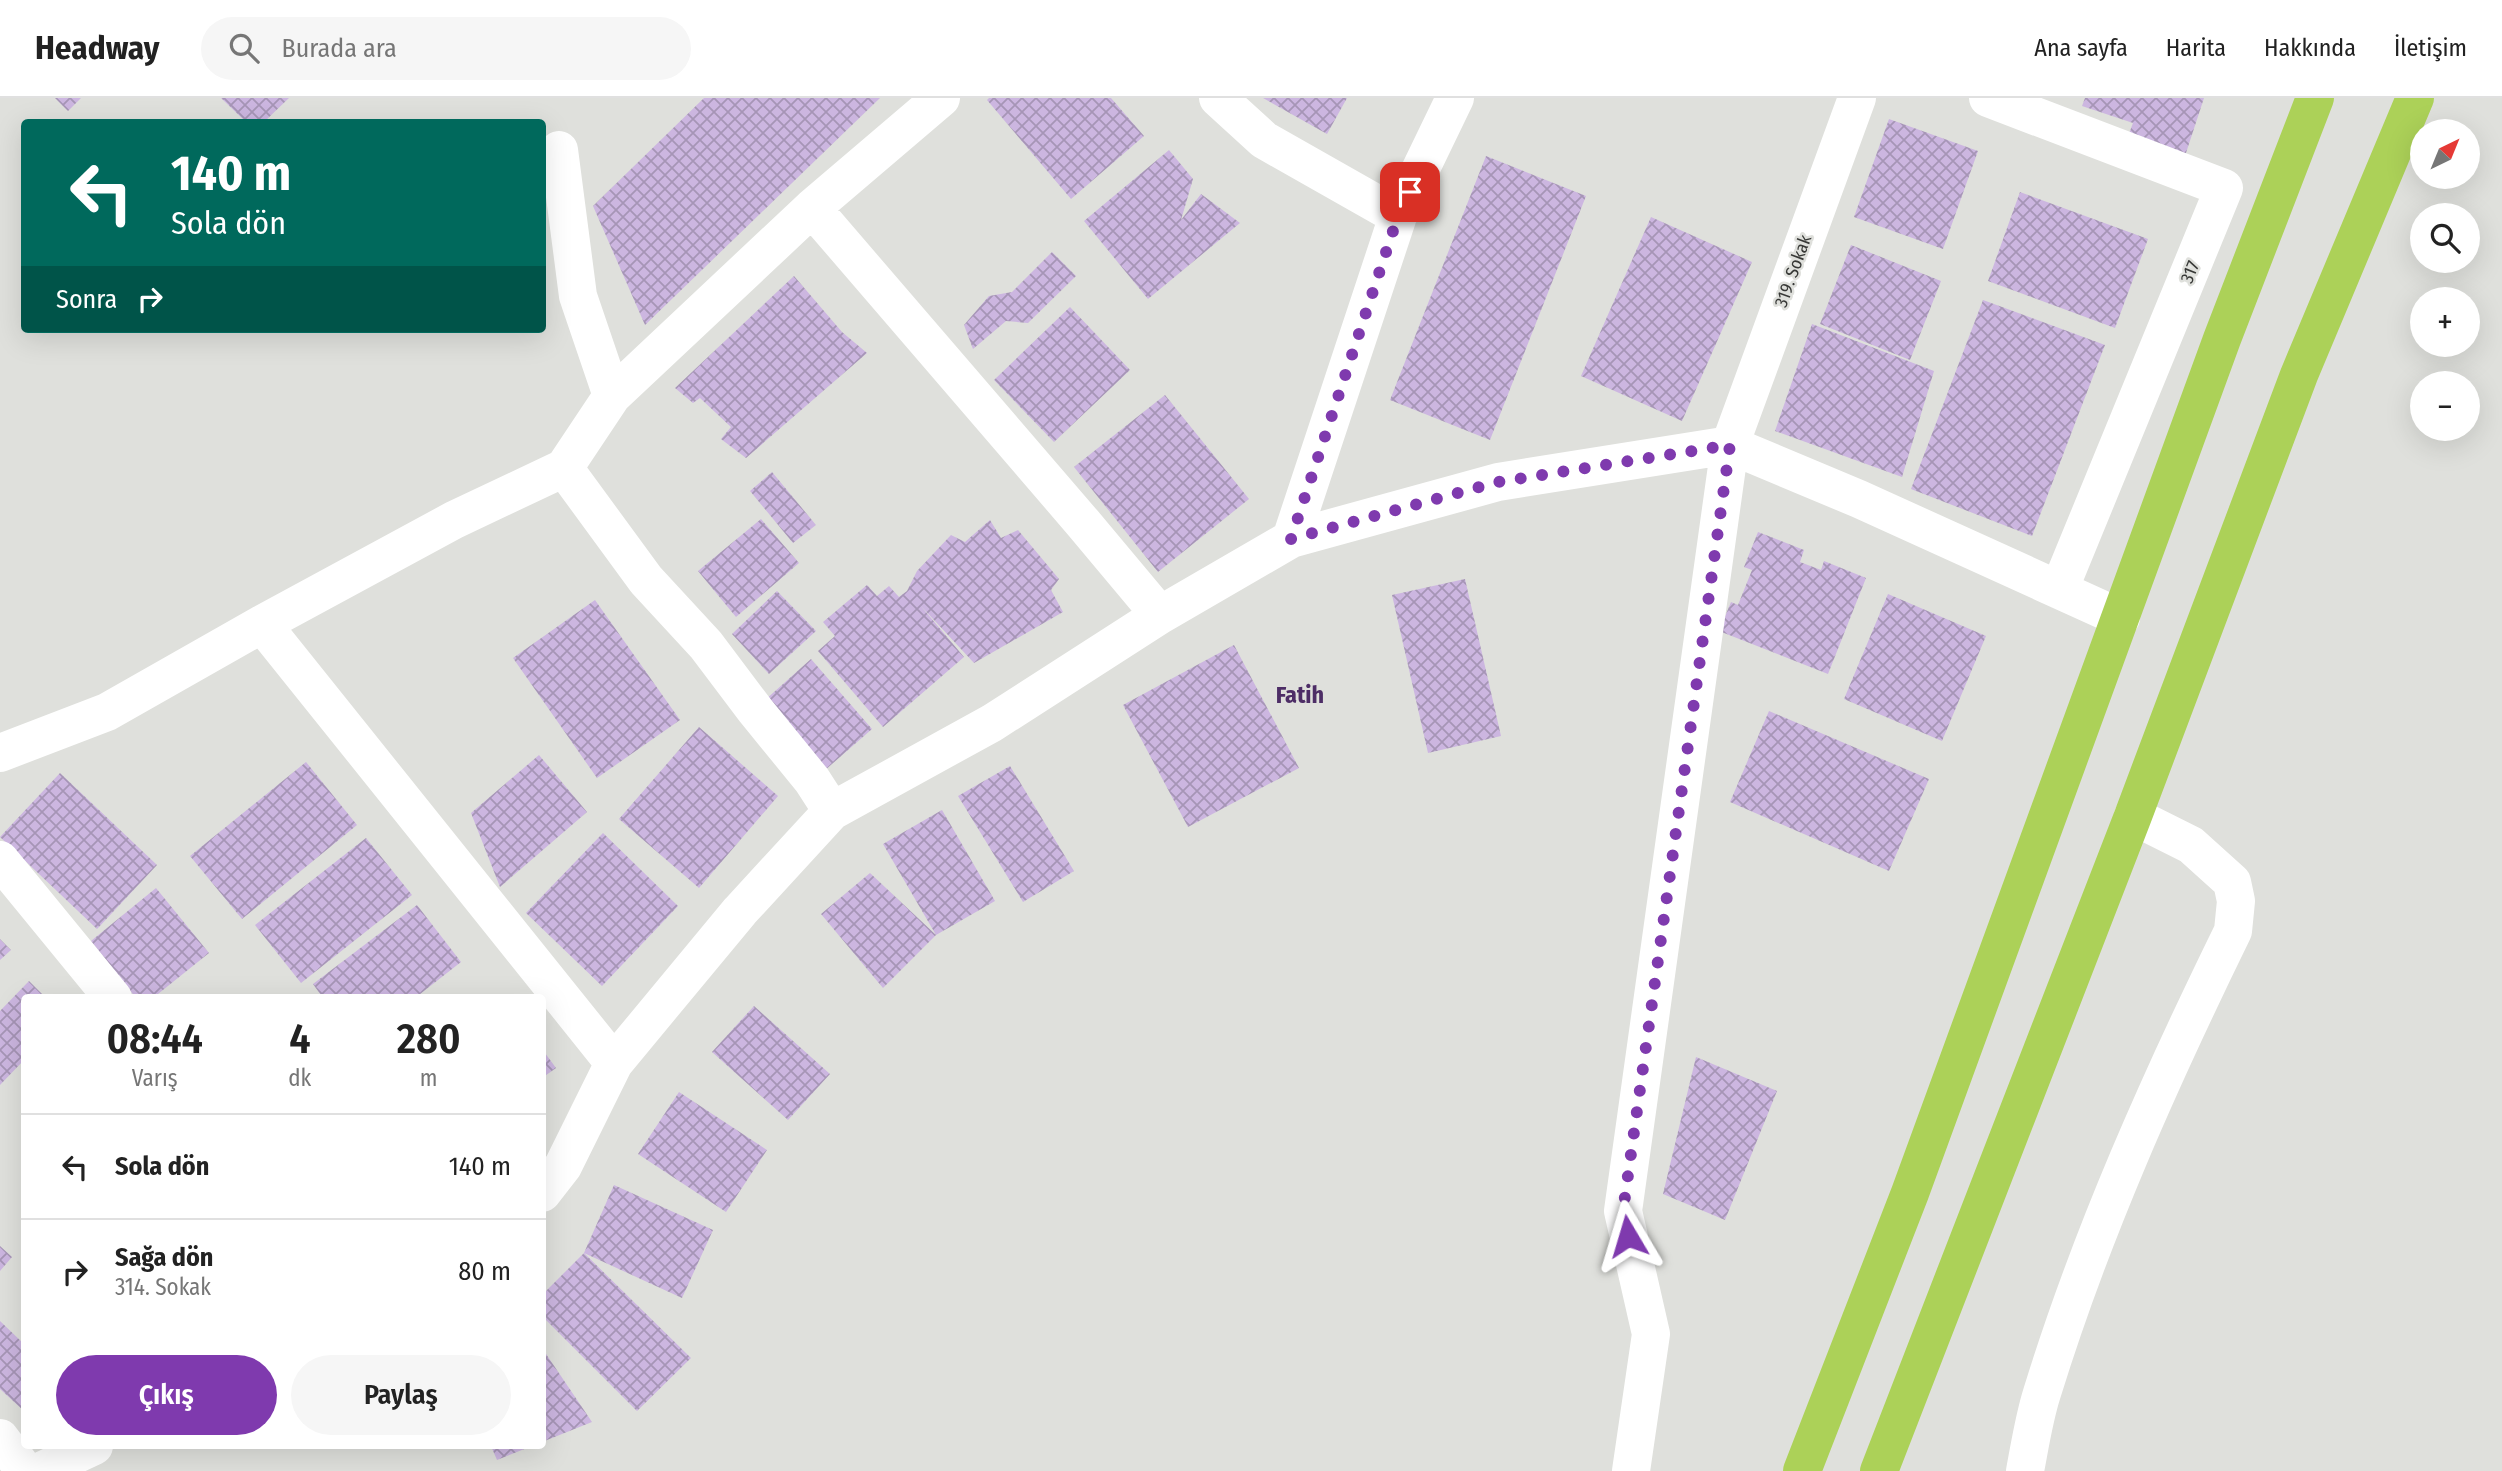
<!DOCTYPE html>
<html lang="tr">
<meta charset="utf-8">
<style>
body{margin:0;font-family:"Fira Sans Condensed",sans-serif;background:#f6f6f6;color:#222;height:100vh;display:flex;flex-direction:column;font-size:26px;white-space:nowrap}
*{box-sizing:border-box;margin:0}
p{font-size:23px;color:#767676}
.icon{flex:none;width:38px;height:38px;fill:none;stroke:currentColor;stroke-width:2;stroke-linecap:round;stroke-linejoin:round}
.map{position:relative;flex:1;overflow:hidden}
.sheet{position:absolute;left:21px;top:896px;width:525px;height:455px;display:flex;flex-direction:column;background:#fff;border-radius:7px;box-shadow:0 7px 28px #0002}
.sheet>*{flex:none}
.guide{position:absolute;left:21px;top:21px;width:525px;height:214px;border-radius:7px;box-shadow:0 7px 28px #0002;background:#00695c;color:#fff;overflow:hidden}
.needle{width:46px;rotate:43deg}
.controls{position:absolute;left:2410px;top:21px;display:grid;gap:14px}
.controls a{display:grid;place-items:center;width:70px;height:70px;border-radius:50%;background:#fff;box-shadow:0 7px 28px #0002;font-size:35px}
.pin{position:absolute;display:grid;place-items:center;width:60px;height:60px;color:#fff;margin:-30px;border-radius:14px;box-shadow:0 4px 10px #0006}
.me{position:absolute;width:77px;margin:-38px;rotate:353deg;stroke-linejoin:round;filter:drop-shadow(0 0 5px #0008)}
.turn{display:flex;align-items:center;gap:24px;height:147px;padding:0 35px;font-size:32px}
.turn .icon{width:91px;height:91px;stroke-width:2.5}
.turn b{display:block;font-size:49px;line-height:60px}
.then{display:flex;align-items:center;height:66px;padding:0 35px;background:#0003;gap:14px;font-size:26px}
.eta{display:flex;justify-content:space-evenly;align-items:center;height:119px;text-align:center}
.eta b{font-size:42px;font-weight:600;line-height:49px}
.button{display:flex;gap:14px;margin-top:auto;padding:14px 35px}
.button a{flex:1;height:80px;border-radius:42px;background:#7f3aae;color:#fff;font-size:28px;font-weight:600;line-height:80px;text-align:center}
.button a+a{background:#f6f6f6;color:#222}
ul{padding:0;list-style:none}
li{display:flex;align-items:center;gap:21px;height:105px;padding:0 35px;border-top:2px solid #e0e0e0}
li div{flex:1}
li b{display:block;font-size:26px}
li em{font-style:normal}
header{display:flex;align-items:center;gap:42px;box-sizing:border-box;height:98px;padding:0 35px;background:#fff;border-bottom:2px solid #e0e0e0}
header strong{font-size:33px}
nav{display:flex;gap:38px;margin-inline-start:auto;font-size:24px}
.search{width:490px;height:63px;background:#f6f6f6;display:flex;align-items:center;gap:18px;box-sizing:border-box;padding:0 24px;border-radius:38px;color:#767676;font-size:26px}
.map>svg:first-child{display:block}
</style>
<header>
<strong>Headway</strong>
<div class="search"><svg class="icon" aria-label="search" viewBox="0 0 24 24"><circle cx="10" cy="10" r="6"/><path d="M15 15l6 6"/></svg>Burada ara</div>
<nav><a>Ana sayfa</a><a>Harita</a><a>Hakkında</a><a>İletişim</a></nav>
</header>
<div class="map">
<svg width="2502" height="1373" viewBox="0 0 2502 1373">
<defs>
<pattern id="building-cross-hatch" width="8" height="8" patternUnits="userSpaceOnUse" patternTransform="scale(1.75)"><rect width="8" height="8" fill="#ccb6e0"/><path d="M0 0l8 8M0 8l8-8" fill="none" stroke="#a695b6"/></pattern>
</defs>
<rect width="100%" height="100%" fill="#dfe0dc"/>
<path fill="url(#building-cross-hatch)" d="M 55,0 L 81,0 L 68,13 Z
M 221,0 L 289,0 L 264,24 L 246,24 Z
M 704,0 L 880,0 L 645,227 L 593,108 Z
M 989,0 L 1111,0 L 1144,38 L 1071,101 L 987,2 Z
M 1263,0 L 1347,0 L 1327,36 Z
M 2085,0 L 2204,0 L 2184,61 L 2127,41 L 2133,25 L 2082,8 Z
M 1889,21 L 1978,53 L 1943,151 L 1854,119 Z
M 1169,52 L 1193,81 L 1181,122 L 1201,96 L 1240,125 L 1148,201 L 1084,123 Z
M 1486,58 L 1586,98 L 1490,342 L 1390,302 Z
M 2020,94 L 2148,141 L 2115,230 L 1988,183 Z
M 1651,119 L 1752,164 L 1682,323 L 1581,278 Z
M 1851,147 L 1941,183 L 1910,262 L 1820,226 Z
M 1052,154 L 1076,178 L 1028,225 L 1006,223 L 973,251 L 964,227 L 989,198 L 1012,194 Z
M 794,178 L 842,234 L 867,255 L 746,360 L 721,341 L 731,329 L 700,300 L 693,305 L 675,290 Z
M 1983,202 L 2105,247 L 2032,438 L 1911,391 Z
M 1070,209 L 1130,272 L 1054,344 L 994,282 Z
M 1812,226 L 1934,273 L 1902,379 L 1775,333 Z
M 1165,297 L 1249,401 L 1158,474 L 1074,369 Z
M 772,374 L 816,427 L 793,445 L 750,393 Z
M 761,421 L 799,465 L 736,519 L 698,473 Z
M 990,422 L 1001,440 L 1018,432 L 1059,481 L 1051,492 L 1063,514 L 974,565 L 920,507 L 964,559 L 883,629 L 818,553 L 835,538 L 823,524 L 867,487 L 877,498 L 889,488 L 899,499 L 907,493 L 917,473 L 951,437 L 965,444 Z
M 1758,434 L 1804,452 L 1800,464 L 1821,472 L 1824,463 L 1866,480 L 1828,576 L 1719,533 L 1731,504 L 1738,507 L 1752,472 L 1744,469 Z
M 1465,481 L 1501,638 L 1428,655 L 1392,497 Z
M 777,493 L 816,533 L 769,576 L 732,536 Z
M 1888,496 L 1986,538 L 1942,643 L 1844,601 Z
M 595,502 L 680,622 L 597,680 L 513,560 Z
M 1234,547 L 1299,670 L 1188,729 L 1123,607 Z
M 811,561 L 872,631 L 816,680 L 756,610 Z
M 1769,613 L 1929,681 L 1889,773 L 1730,704 Z
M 699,629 L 778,698 L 699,790 L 619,721 Z
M 539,657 L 587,714 L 500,789 L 471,715 Z
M 306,664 L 357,727 L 242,821 L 190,758 Z
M 1010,668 L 1074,773 L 1023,804 L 958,698 Z
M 60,675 L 157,767 L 97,831 L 0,739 Z
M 942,712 L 995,803 L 936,837 L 883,746 Z
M 603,735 L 678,808 L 602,888 L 526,815 Z
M 366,740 L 412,797 L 301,885 L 255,827 Z
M 870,775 L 936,837 L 883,890 L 821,816 Z
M 156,790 L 209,855 L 153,900 L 136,900 L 91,843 Z
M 417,807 L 461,864 L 415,900 L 323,900 L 313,886 Z
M 0,841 L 11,852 L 0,862 Z
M 29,883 L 46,900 L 24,900 L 24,962 L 0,987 L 0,913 Z
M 754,908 L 830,976 L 788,1022 L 712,954 Z
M 542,951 L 556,970 L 542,980 Z
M 1696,959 L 1777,993 L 1725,1122 L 1663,1096 Z
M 679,994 L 767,1052 L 726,1114 L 638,1056 Z
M 614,1087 L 713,1132 L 682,1200 L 584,1155 Z
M 0,1148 L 12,1159 L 0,1173 Z
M 584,1155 L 691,1260 L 637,1313 L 542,1218 L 542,1197 Z
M 0,1223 L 24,1246 L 24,1313 L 0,1291 Z
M 542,1250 L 592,1324 L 542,1344 Z
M 491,1348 L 532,1348 L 497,1362 Z"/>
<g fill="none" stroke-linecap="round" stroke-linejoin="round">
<path stroke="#fff" stroke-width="38" d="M 941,0 L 812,110 L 1083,425 L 1160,517
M 1218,0 L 1264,42 L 1398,118
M 1988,0 L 2224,90 L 2059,492
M 559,52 L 578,198 L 612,298
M 812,110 L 612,298 L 564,370 L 646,482 L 706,547 L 755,612 L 812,682 L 832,713
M 1291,441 L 1398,118 L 1455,0
M 262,526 L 614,965
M 0,655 L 107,614 L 262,526 L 454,422 L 564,370
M 0,762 L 113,900
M 542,1095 L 563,1068 L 614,965 L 740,813 L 832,713 L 992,625 L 1160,517 L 1291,441 L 1498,384 L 1730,347 L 1859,401 L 2121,520
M 0,1340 L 25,1373
M 41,1373 L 94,1348
M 1631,1373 L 1651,1236 L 1623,1113 L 1730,347 L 1857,0
M 2025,1373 C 2030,1347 2034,1320 2042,1295 C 2091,1136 2160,982 2233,833 L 2236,803 L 2232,784 L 2191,747 L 2133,718"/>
<path stroke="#acd158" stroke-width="38" d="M 1802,1373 L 1910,1095 L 2222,241 L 2315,0
M 1879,1373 L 2133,718 L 2299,277 L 2415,0"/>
</g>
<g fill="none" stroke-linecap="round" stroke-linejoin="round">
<path stroke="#7f3aae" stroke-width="12" stroke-dasharray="0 21.6" d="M 1410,94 L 1398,118 L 1291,441 L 1498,384 L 1730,347 L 1623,1113 L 1628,1138"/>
</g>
<g text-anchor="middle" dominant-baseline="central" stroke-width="5" stroke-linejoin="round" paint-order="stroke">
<g font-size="18" fill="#373836" stroke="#dfe0dc">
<text transform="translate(1793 173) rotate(-70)">319. Sokak</text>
<text transform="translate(2190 174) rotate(-68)">317</text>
</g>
<g font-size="24" font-weight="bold" fill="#4d2d66" stroke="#dfe0dc">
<text x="1300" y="597">Fatih</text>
</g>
</g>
</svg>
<div class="controls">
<a><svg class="needle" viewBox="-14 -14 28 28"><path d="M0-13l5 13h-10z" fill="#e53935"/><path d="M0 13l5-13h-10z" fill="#767676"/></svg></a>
<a><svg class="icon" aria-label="search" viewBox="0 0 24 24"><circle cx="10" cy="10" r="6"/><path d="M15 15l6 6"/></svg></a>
<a>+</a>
<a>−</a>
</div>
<div class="pin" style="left:1410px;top:94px;background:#d93025"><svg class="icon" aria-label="arrive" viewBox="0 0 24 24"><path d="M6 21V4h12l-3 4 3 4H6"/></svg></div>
<svg class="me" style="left:1628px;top:1138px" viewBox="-20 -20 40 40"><path d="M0-17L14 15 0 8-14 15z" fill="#7f3aae" stroke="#fff" stroke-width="4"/></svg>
<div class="guide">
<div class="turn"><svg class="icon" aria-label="left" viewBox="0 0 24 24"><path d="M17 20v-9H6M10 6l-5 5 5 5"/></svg><div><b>140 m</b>Sola dön</div></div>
<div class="then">Sonra<svg class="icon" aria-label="right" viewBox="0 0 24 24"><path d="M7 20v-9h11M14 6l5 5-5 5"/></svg></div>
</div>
<section class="sheet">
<div class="eta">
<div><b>08:44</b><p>Varış</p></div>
<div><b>4</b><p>dk</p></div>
<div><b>280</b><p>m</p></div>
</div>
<ul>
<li><svg class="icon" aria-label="left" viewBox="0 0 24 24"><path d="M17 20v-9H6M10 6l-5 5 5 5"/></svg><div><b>Sola dön</b></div><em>140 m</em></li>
<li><svg class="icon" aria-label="right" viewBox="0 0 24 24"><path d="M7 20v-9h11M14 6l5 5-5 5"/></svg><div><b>Sağa dön</b><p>314. Sokak</p></div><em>80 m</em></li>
</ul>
<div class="button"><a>Çıkış</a><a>Paylaş</a></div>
</section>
</div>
